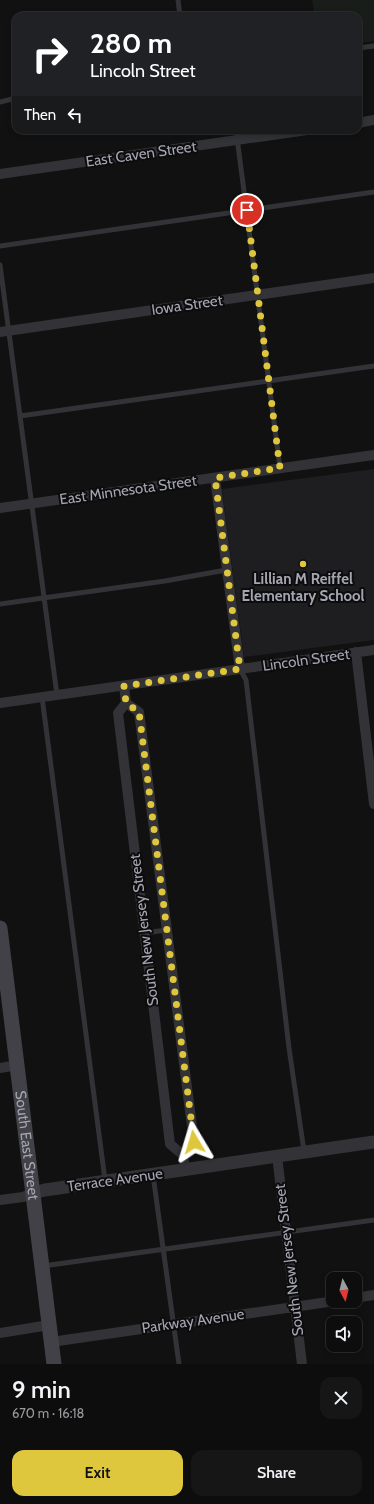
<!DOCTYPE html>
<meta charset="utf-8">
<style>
body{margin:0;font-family:Cabin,sans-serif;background:#161617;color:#f1f3f6;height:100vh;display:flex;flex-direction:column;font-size:15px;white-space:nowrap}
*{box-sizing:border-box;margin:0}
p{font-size:13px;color:#9a9c9e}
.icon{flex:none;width:22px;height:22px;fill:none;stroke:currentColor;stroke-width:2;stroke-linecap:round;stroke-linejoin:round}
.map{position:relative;height:1364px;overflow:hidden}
.side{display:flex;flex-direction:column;background:#0d0d0e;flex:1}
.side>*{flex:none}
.hud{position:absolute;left:12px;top:12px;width:350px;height:122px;border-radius:12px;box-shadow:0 2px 6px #0003,0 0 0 1px #2d2d2e;background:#202124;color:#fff;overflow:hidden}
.needle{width:26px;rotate:173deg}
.buttons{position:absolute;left:326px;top:1272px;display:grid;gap:8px}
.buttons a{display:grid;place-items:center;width:36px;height:36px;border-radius:8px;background:#0d0d0e;box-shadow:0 2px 6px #0003,0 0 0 1px #2d2d2e;font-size:20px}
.pin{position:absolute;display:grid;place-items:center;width:34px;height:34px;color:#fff;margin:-17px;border:2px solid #fff;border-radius:50%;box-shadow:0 1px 4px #0007}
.me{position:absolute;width:44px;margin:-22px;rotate:353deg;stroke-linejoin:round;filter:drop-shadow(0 0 3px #0008)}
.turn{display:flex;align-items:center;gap:14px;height:84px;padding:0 12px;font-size:18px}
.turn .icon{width:52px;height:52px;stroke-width:2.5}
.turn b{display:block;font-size:28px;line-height:34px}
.then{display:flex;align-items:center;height:38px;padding:0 12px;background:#0003;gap:8px;font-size:15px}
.round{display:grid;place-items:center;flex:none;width:42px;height:42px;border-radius:12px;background:#161617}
.summary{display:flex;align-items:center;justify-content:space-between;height:68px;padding:0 12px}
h1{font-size:24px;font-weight:600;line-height:30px}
.action{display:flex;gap:8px;margin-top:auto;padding:8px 12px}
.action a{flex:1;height:46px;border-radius:12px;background:#dec73d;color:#111;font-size:16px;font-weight:600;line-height:46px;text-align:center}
.action a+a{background:#161617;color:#f1f3f6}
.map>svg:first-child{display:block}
</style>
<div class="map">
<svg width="374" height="1364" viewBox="0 0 374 1364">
<rect width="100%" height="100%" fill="#111112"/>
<path fill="#1e1d1f" d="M 374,469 L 374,640 L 244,657 L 222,489 Z"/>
<path fill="#181d19" d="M 312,0 L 374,0 L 374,41 L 358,43 L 358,16 L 315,16 Z"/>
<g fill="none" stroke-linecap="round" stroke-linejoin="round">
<path stroke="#333337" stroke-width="5" d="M 178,0 L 180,16
M 358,48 L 374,46
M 0,102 L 16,98
M 236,130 L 280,468
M 0,246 L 374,192
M 0,265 L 57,695
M 20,416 L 374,366
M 0,604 L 165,581 L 226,570
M 240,669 L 246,680 L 289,1048 L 304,1151
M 42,697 L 105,1180
M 144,933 L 167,930
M 153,1175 L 179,1364
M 43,1266 L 374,1220"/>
<path stroke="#333337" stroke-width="10" d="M 358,123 L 374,120
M 0,174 L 307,130
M 0,332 L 374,278
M 215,478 L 240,669
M 0,508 L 374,455
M 356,652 L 374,804
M 124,686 L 126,703 L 118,713 L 170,1144 L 183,1155 L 185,1170
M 0,703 L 374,650
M 126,703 L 139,712 L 194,1142 L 183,1155
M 0,1068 L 17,1065
M 277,1156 L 302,1364
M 0,1200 L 23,1197 L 33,1193
M 355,1298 L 374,1295
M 0,1333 L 49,1325
M 51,1342 L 335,1301"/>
<path stroke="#333337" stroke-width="13" d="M 33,1193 L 45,1190 L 374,1142"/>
<path stroke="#414147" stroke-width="15" id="s1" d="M 0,928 L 54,1364"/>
</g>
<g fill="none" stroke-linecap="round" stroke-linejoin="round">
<path stroke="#dec73d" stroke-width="7" stroke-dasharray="0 12.6" d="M 194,1142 L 139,712 L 126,703 L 124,686 L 240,669 L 215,478 L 280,468 L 247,210"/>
</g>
<circle fill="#dec73d" stroke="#0c0c0d" stroke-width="1.5" cx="303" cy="564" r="4"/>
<g text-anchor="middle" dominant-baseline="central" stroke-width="4" stroke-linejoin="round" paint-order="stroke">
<g font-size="15" fill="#a4a5b2" stroke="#0c0c0d">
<text transform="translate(141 154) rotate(-8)">East Caven Street</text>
<text transform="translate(187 305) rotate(-8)">Iowa Street</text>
<text transform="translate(128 490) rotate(-8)">East Minnesota Street</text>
<text transform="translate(306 660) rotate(-8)">Lincoln Street</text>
<text transform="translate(144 930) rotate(-97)">South New Jersey Street</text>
<text stroke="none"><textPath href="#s1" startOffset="219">South East Street</textPath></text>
<text transform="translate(115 1180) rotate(-8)">Terrace Avenue</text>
<text transform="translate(289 1260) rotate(-97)">South New Jersey Street</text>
<text transform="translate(193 1321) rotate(-8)">Parkway Avenue</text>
</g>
<g font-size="15" font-weight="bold" fill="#a4a5b2" stroke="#0c0c0d">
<text x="303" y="579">Lillian M Reiffel<tspan x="303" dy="17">Elementary School</tspan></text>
</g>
</g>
</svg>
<div class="buttons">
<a><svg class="needle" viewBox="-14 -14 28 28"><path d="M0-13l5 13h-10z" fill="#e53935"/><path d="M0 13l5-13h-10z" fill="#9a9c9e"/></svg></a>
<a><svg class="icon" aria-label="sound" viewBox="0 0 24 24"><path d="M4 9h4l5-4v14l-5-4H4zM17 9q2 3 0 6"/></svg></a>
</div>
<div class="pin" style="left:247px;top:210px;background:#d93025"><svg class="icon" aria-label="arrive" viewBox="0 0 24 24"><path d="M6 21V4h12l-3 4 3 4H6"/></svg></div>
<svg class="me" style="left:194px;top:1142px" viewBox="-20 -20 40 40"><path d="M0-17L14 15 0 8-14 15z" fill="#dec73d" stroke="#fff" stroke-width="4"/></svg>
<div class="hud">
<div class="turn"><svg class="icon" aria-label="right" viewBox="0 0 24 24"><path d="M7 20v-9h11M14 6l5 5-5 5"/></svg><div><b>280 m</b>Lincoln Street</div></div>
<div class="then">Then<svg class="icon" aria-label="left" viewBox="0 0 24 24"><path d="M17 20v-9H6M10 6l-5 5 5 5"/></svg></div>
</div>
</div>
<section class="side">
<div class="summary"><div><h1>9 min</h1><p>670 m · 16:18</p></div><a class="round"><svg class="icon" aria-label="close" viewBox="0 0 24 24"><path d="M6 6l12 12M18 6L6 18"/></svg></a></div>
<div class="action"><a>Exit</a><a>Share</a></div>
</section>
